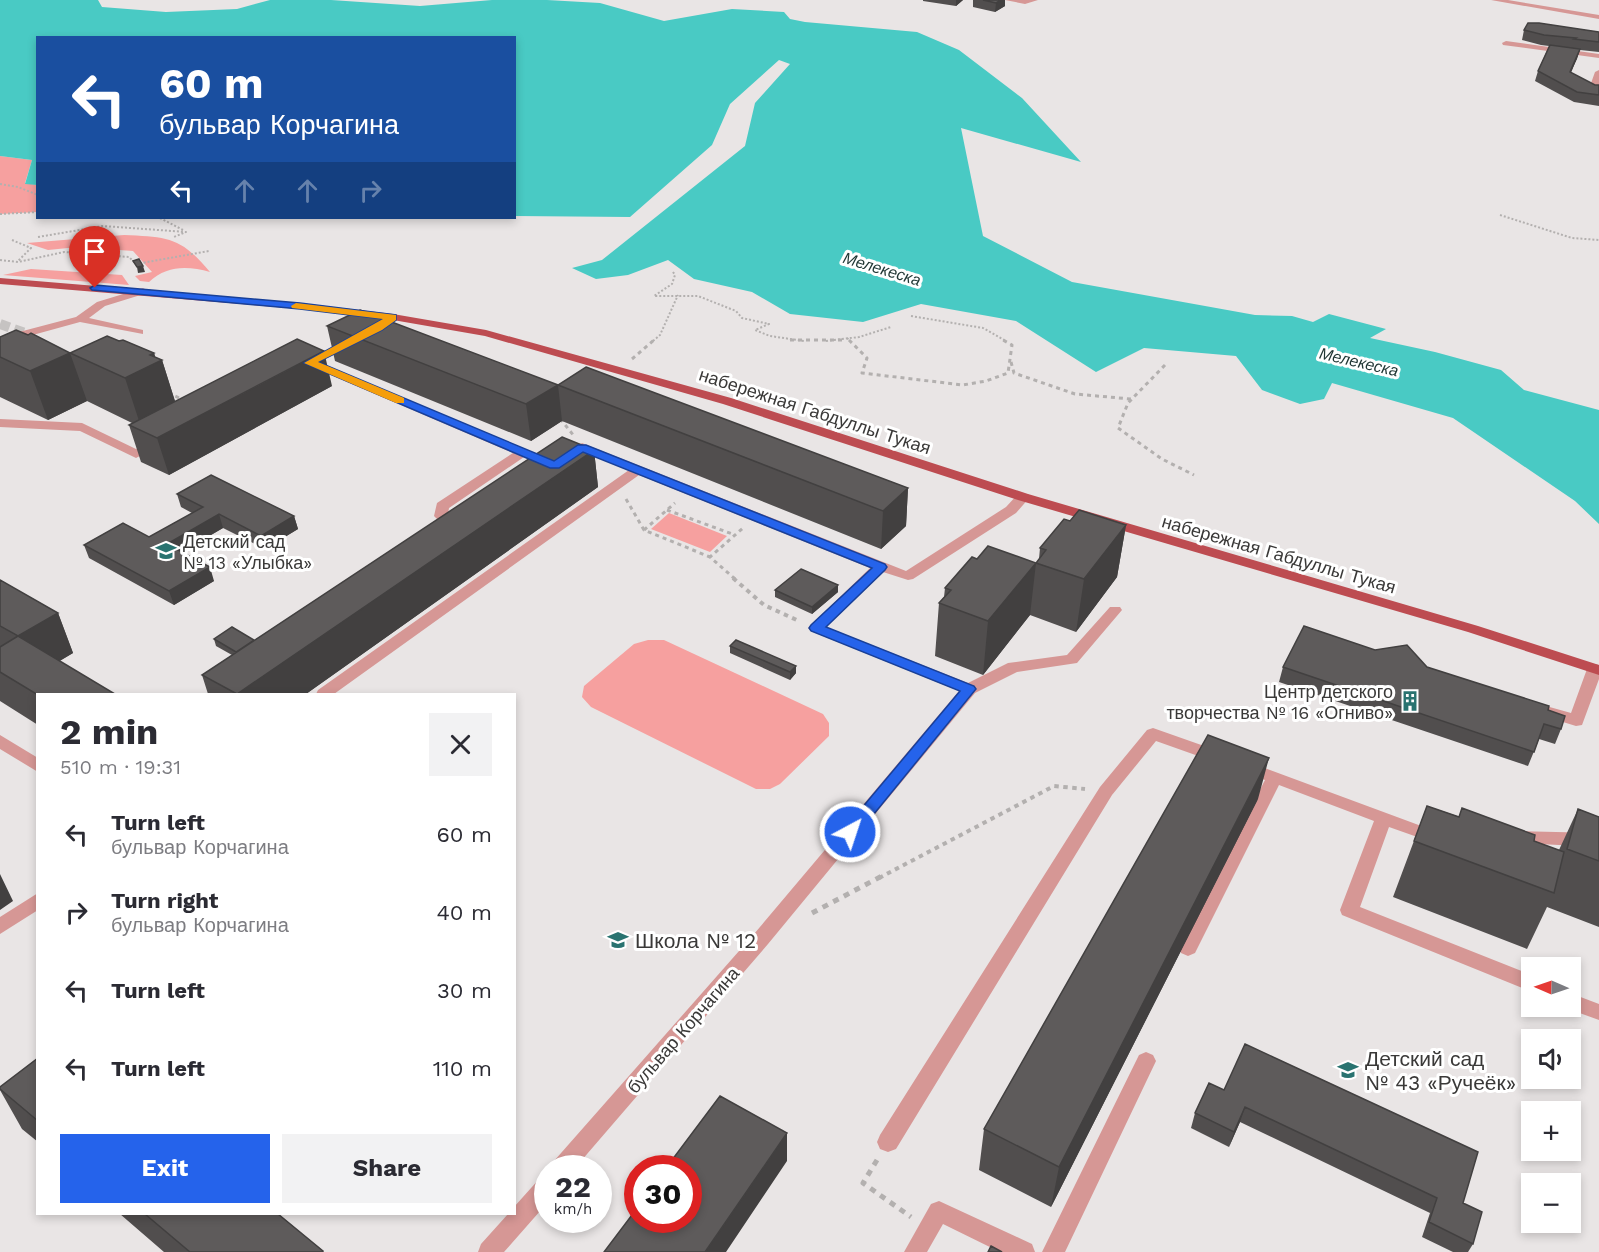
<!DOCTYPE html>
<meta charset="utf-8">
<style>
body{margin:0;font-family:"Work Sans",sans-serif;background:#f2f2f3;color:#2b2b33;height:100vh;display:flex;flex-direction:column;font-size:22px;white-space:nowrap}
*{box-sizing:border-box;margin:0}
p{font-size:20px;color:#7c7c81}
.icon{flex:none;width:33px;height:33px;fill:none;stroke:currentColor;stroke-width:2;stroke-linecap:round;stroke-linejoin:round}
.map{position:relative;flex:1;overflow:hidden}
.details{position:absolute;left:36px;top:693px;width:480px;height:522px;display:flex;flex-direction:column;background:#fff;border-radius:0px;box-shadow:0 3px 9px #0003}
.details>*{flex:none}
.hud{position:absolute;left:36px;top:36px;width:480px;height:183px;border-radius:0px;box-shadow:0 3px 9px #0003;background:#1a4fa0;color:#fff;overflow:hidden}
.needle{width:39px;rotate:272deg}
.controls{position:absolute;left:1521px;top:957px;display:grid;gap:12px}
.controls a{display:grid;place-items:center;width:60px;height:60px;border-radius:0px;background:#fff;box-shadow:0 3px 9px #0003;font-size:30px}
.speed{position:absolute;left:534px;top:1155px;display:flex;gap:12px;font-size:30px;font-weight:700;text-align:center}
.speed>*{display:grid;place-content:center;width:78px;height:78px;border-radius:50%;background:#fff;box-shadow:0 3px 9px #0003;line-height:1}
.speed small{font-size:15px;font-weight:400}
.speed .limit{border:9px solid #d22;background:#fff;color:#111}
.pin{position:absolute;display:grid;place-items:center;width:51px;height:51px;color:#fff;margin:-62px -26px;border-radius:50% 50% 50% 0;rotate:-45deg;box-shadow:0 0 6px #0007}
.pin .icon{rotate:45deg}
.me{position:absolute;width:66px;margin:-33px;rotate:40deg;stroke-linejoin:round;filter:drop-shadow(0 0 4px #0008)}
.turn{display:flex;align-items:center;gap:21px;height:126px;padding:0 24px;font-size:27px}
.turn .icon{width:78px;height:78px;stroke-width:2.5}
.turn b{display:block;font-size:42px;line-height:51px}
.lanes{display:flex;align-items:center;height:57px;padding:0 24px;background:#0003;justify-content:center;gap:30px;direction:ltr}
.lanes .off{opacity:.35}
.round{display:grid;place-items:center;flex:none;width:63px;height:63px;border-radius:0px;background:#f2f2f3}
.overview{display:flex;align-items:center;justify-content:space-between;height:102px;padding:0 24px}
h1{font-size:36px;font-weight:700;line-height:45px}
.button{display:flex;gap:12px;margin-top:auto;padding:12px 24px}
.button a{flex:1;height:69px;border-radius:0px;background:#2563eb;color:#fff;font-size:24px;font-weight:700;line-height:69px;text-align:center}
.button a+a{background:#f2f2f3;color:#2b2b33}
ul{padding:0;list-style:none}
li{display:flex;align-items:center;gap:18px;height:78px;padding:0 24px}
li div{flex:1}
li b{display:block;font-size:22px}
li em{font-style:normal}
.map>svg:first-child{display:block}
</style>
<div class="map">
<svg width="1599" height="1252" viewBox="0 0 1599 1252">
<rect width="100%" height="100%" fill="#e9e5e5"/>
<path fill="#f6a09f" d="M 0,156 L 32,160 L 25,183 L 37,185 L 37,212 L 0,214 Z
M 124,235 C 168,237 181,237 210,272 C 188,266 167,265 149,282 L 140,281 L 135,276 L 152,272 L 133,251 L 78,247 L 48,250 L 27,243 Z
M 31,269 L 122,275 L 129,285 L 3,275 Z
M 669,513 L 727,536 L 710,552 L 651,529 Z
M 648,640 L 664,640 L 823,714 L 829,723 L 829,736 L 780,784 L 770,789 L 756,789 L 591,707 L 582,697 L 584,686 L 634,644 Z"/>
<path fill="#49cac4" d="M 0,0 L 98,0 L 102,7 L 166,12 L 237,9 L 270,0 L 331,0 L 420,6 L 492,0 L 547,0 L 600,3 L 664,21 L 732,9 L 784,12 L 790,19 L 805,22 L 917,32 L 959,50 L 1022,98 L 1081,162 L 961,128 L 983,236 L 1072,282 L 1255,315 L 1292,316 L 1313,322 L 1329,314 L 1386,329 L 1370,338 L 1435,352 L 1501,370 L 1524,390 L 1599,410 L 1599,524 L 1575,501 L 1453,418 L 1332,383 L 1324,399 L 1300,404 L 1262,390 L 1236,356 L 1144,348 L 1096,372 L 1016,321 L 921,304 L 863,322 L 790,314 L 752,292 L 694,279 L 668,260 L 628,275 L 596,279 L 572,268 L 602,260 L 745,146 L 755,103 L 790,64 L 779,60 L 730,104 L 712,145 L 630,217 L 515,216 L 514,38 L 38,38 L 37,185 L 25,184 L 32,160 L 0,156 Z"/>
<g fill="none" stroke-linecap="round" stroke-linejoin="round">
<path stroke="#c6c3c2" stroke-width="10" stroke-dasharray="10 5" stroke-linecap="butt" d="M 0,324 L 25,333"/>
<path stroke="#b3b0af" stroke-width="2" stroke-dasharray="2 2" stroke-linecap="butt" d="M 0,184 L 18,187 L 38,195
M 0,214 L 38,212
M 1500,215 L 1572,238 L 1599,240
M 160,218 L 183,230
M 38,237 L 103,226 L 186,232 L 174,237
M 12,240 L 31,248 L 17,262
M 0,260 L 18,262 L 64,252 L 129,257 L 136,264 L 209,251
M 673,272 L 675,275 L 672,284 L 654,296 L 698,296 L 736,311 L 742,318 L 769,324 L 755,330 L 770,336 L 804,341
M 911,316 L 983,328 L 1006,341
M 847,338 L 850,341
M 653,341 L 660,335 L 678,295
M 826,341 L 859,337 L 891,327"/>
<path stroke="#b3b0af" stroke-width="3" stroke-dasharray="4 4" stroke-linecap="butt" d="M 790,340 L 843,340
M 849,340 L 867,358 L 862,373 L 963,385 L 986,381 L 1008,373 L 1012,345 L 1003,340
M 632,359 L 654,340
M 1011,362 L 1014,373 L 1075,394 L 1131,399
M 1165,365 L 1128,403 L 1118,428 L 1162,459 L 1194,475
M 168,393 L 184,400
M 564,419 L 562,421 L 574,436
M 626,499 L 644,530 L 710,557
M 667,510 L 735,535
M 644,530 L 675,503
M 735,579 L 710,557 L 743,528"/>
<path stroke="#b3b0af" stroke-width="4" stroke-dasharray="4.5 4.5" stroke-linecap="butt" d="M 733,578 L 764,605 L 799,621
M 879,878 L 1054,786 L 1085,789"/>
<path stroke="#b3b0af" stroke-width="5" stroke-dasharray="6 6" stroke-linecap="butt" d="M 812,913 L 882,876
M 877,1160 L 863,1183 L 911,1217"/>
<path fill="#d69795" fill-rule="evenodd" d="M 1005,0 L 1038,0 L 1025,4 Z
M 1491,0 L 1508,0 L 1599,15 L 1599,19 Z
M 1506,41 L 1599,54 L 1599,58 L 1503,45 L 1502,43 Z
M 1599,70 L 1599,91 L 1590,86 L 1595,72 Z
M 143,288 L 148,291 L 147,293 L 105,306 L 89,318 L 143,330 L 143,334 L 80,322 L 0,344 L 0,337 L 76,317 L 97,302 Z
M 351,339 L 355,340 L 355,344 L 319,362 L 555,463 L 549,467 L 524,457 L 449,508 L 448,514 L 465,524 L 463,527 C 454,529 440,523 434,516 L 437,503 L 513,453 L 303,363 Z
M 0,419 L 82,423 L 136,449 L 155,441 L 161,445 L 136,458 L 80,431 L 0,427 Z
M 582,443 L 906,571 L 1006,507 L 1018,494 L 1028,494 L 1030,497 L 1016,513 L 913,579 L 908,580 L 883,572 L 826,627 L 968,683 L 1008,663 L 1067,655 L 1110,607 L 1120,607 L 1122,610 L 1077,663 L 1017,672 L 975,693 L 768,944 L 575,1168 L 551,1168 L 554,1161 L 754,934 L 959,691 L 811,631 L 808,628 L 811,625 L 870,568 L 639,475 L 334,694 L 316,694 L 318,690 L 629,470 L 583,452 L 573,453 L 572,450 Z
M 1595,664 L 1599,665 L 1599,679 L 1582,725 L 1576,726 L 1540,715 L 1538,711 L 1540,707 L 1546,706 L 1571,713 L 1587,669 Z
M 1153,728 L 1224,753 L 1226,757 L 1224,761 L 1218,763 L 1156,741 L 1112,795 L 896,1149 L 888,1152 L 880,1149 L 877,1142 L 880,1135 L 1100,787 L 1147,730 Z
M 0,735 L 38,758 L 38,772 L 0,749 Z
M 1246,761 L 1424,827 L 1442,828 L 1445,833 L 1442,838 L 1423,839 L 1389,827 L 1360,907 L 1532,975 L 1532,992 L 1342,915 L 1340,910 L 1374,821 L 1279,785 L 1195,953 L 1188,956 L 1181,953 L 1179,948 L 1265,780 L 1240,771 L 1238,767 L 1240,763 Z
M 1517,831 L 1599,833 L 1599,847 L 1517,843 L 1511,842 L 1508,837 L 1511,832 Z
M 38,893 L 38,910 L 0,934 L 0,917 Z
M 1570,993 L 1599,1004 L 1599,1020 L 1563,1007 L 1570,1006 Z
M 1146,1052 L 1153,1055 L 1156,1061 L 1065,1252 L 1042,1252 L 1139,1055 Z
M 548,1175 L 548,1202 L 504,1252 L 478,1252 L 481,1244 L 508,1214 L 514,1214 L 514,1207 L 540,1178 Z
M 939,1201 L 1032,1244 L 1035,1252 L 1000,1252 L 943,1224 L 927,1252 L 904,1252 L 931,1204 Z"/>
<path fill="#bd4c51" fill-rule="evenodd" d="M 0,278 L 300,303 L 393,314 L 486,330 L 731,398 L 1028,494 L 1478,626 L 1599,665 L 1599,675 L 1468,632 L 1018,500 L 723,404 L 485,336 L 393,320 L 300,309 L 0,284 Z"/>
</g>
<path fill="#514e4e" d="M 923,0 L 963,0 L 956,6 L 923,1 Z
M 973,0 L 1005,0 L 1005,6 L 995,12 L 973,7 Z
M 1524,30 L 1599,32 L 1599,52 L 1580,50 L 1571,73 L 1595,85 L 1599,85 L 1599,106 L 1574,102 L 1535,81 L 1538,71 L 1549,46 L 1541,45 L 1522,40 Z
M 327,326 L 558,385 L 908,488 L 906,526 L 881,549 L 562,421 L 531,441 L 335,361 Z
M 0,337 L 70,353 L 119,341 L 154,353 L 155,357 L 162,360 L 175,401 L 332,386 L 169,475 L 141,462 L 129,425 L 132,423 L 87,401 L 48,420 L 0,397 Z
M 594,450 L 598,487 L 306,694 L 208,694 L 202,675 L 232,655 L 216,646 L 214,639 L 254,640 Z
M 177,494 L 294,516 L 298,529 L 265,549 L 223,528 L 182,552 L 214,581 L 174,605 L 89,558 L 84,545 L 149,537 L 192,513 L 181,507 Z
M 1070,521 L 1126,525 L 1117,577 L 1076,632 L 1030,615 L 983,675 L 935,656 L 939,603 L 944,597 L 945,588 L 1036,563 L 1039,559 L 1040,548 Z
M 0,580 L 58,613 L 73,653 L 59,661 L 38,694 L 38,725 L 0,701 Z
M 775,590 L 838,592 L 812,614 L 775,597 Z
M 730,646 L 796,666 L 796,673 L 790,680 L 730,653 Z
M 1375,650 L 1427,667 L 1548,710 L 1561,729 L 1555,744 L 1539,739 L 1528,766 L 1279,682 L 1283,667 Z
M 1258,799 L 1051,1207 L 979,1170 L 984,1129 Z
M 1427,806 L 1559,850 L 1578,809 L 1599,817 L 1599,927 L 1547,907 L 1527,949 L 1393,897 Z
M 38,1058 L 38,1142 L 22,1129 L 0,1090 L 0,1087 Z
M 1209,1083 L 1463,1203 L 1473,1244 L 1468,1252 L 1453,1252 L 1422,1237 L 1430,1213 L 1240,1122 L 1229,1147 L 1191,1128 L 1195,1113 Z
M 120,1214 L 278,1214 L 324,1252 L 164,1252 Z"/>
<path fill="#424040" d="M 956,0 L 963,0 L 956,6 Z
M 1001,0 L 1005,0 L 1005,6 L 995,12 L 996,3 Z
M 1580,49 L 1577,59 L 1566,82 L 1570,72 Z
M 143,266 L 145,272 L 138,273 L 137,267 Z
M 324,351 L 332,386 L 169,475 L 157,438 Z
M 70,353 L 87,401 L 48,420 L 30,371 Z
M 154,353 L 157,362 L 162,360 L 177,408 L 141,427 L 125,378 L 150,355 Z
M 558,385 L 562,421 L 531,441 L 526,404 Z
M 594,450 L 598,487 L 306,694 L 237,694 Z
M 908,488 L 906,526 L 881,549 L 883,511 Z
M 219,514 L 223,528 L 171,558 L 167,544 Z
M 294,516 L 298,529 L 265,549 L 261,536 Z
M 1126,525 L 1117,577 L 1076,632 L 1084,579 Z
M 1036,563 L 1030,615 L 983,675 L 988,621 Z
M 210,567 L 214,581 L 174,605 L 169,591 Z
M 838,585 L 838,592 L 812,614 L 812,607 Z
M 58,613 L 73,653 L 35,676 L 18,636 Z
M 796,666 L 796,673 L 790,680 L 790,672 Z
M 1269,758 L 1258,799 L 1051,1207 L 1059,1167 Z
M 0,874 L 13,901 L 0,910 Z
M 1245,1107 L 1240,1122 L 1229,1147 L 1234,1132 Z
M 787,1133 L 787,1161 L 726,1252 L 705,1252 Z"/>
<path fill="#5e5b5b" stroke="#424040" stroke-width="1.5" d="M 983,0 L 1001,0 L 996,3 Z
M 1528,23 L 1539,23 L 1599,32 L 1599,42 L 1574,39 L 1576,38 L 1544,35 L 1524,30 Z
M 1550,45 L 1580,49 L 1570,72 L 1595,85 L 1599,85 L 1599,95 L 1577,92 L 1538,71 Z
M 139,259 L 143,266 L 137,267 L 133,261 Z
M 360,310 L 558,385 L 526,404 L 327,326 Z
M 16,330 L 28,335 L 31,333 L 70,353 L 30,371 L 0,357 L 0,337 Z
M 107,336 L 119,341 L 123,340 L 154,353 L 150,355 L 162,360 L 125,378 L 70,353 Z
M 297,339 L 324,351 L 157,438 L 129,425 Z
M 586,367 L 908,488 L 883,511 L 558,385 Z
M 562,437 L 594,450 L 237,694 L 202,675 Z
M 211,475 L 294,516 L 261,536 L 219,514 L 167,544 L 210,567 L 169,591 L 84,545 L 123,523 L 149,537 L 203,507 L 177,494 Z
M 1079,510 L 1126,525 L 1084,579 L 1036,563 L 1046,550 L 1040,548 L 1064,519 L 1070,521 Z
M 988,546 L 1036,563 L 988,621 L 939,603 L 951,590 L 945,588 L 972,557 L 977,559 Z
M 801,569 L 838,585 L 812,607 L 775,590 Z
M 0,580 L 58,613 L 18,636 L 0,626 Z
M 1304,626 L 1375,650 L 1407,645 L 1427,667 L 1549,706 L 1548,710 L 1565,716 L 1561,729 L 1544,724 L 1534,752 L 1283,667 Z
M 232,627 L 254,640 L 236,652 L 214,639 Z
M 18,636 L 115,694 L 38,695 L 0,672 L 0,647 Z
M 736,640 L 796,666 L 790,672 L 730,646 Z
M 1208,735 L 1269,758 L 1059,1167 L 984,1129 Z
M 1427,806 L 1459,817 L 1462,808 L 1535,835 L 1534,841 L 1564,852 L 1554,893 L 1414,841 Z
M 1578,809 L 1599,817 L 1599,861 L 1567,849 Z
M 1245,1044 L 1478,1152 L 1463,1203 L 1482,1212 L 1473,1244 L 1429,1222 L 1437,1198 L 1245,1107 L 1234,1132 L 1195,1113 L 1209,1083 L 1224,1090 Z
M 38,1058 L 38,1121 L 0,1089 L 0,1087 Z
M 720,1096 L 787,1133 L 705,1252 L 604,1252 L 638,1207 L 638,1220 L 688,1220 L 688,1168 L 666,1168 Z
M 145,1214 L 278,1214 L 323,1251 L 322,1252 L 190,1252 Z
M 991,1246 L 1002,1252 L 988,1252 Z"/>
<path fill="#2563eb" stroke="#184099" stroke-width="1.5" d="M 95,285 L 300,303 L 396,315 L 396,320 L 382,330 L 318,362 L 554,461 L 578,445 L 586,445 L 885,564 L 887,567 L 885,570 L 826,627 L 974,686 L 976,689 L 856,836 L 845,836 L 842,832 L 845,828 L 960,691 L 811,631 L 809,628 L 811,625 L 872,568 L 583,452 L 559,468 L 550,468 L 304,363 L 383,319 L 300,309 L 92,290 L 90,288 Z"/>
<path fill="#f59e0b" d="M 296,303 L 396,315 L 396,320 L 382,330 L 318,362 L 404,398 L 404,403 L 396,403 L 304,363 L 383,319 L 292,308 L 291,306 Z"/>
<defs>
<g id="school-bare" transform="scale(1.62)"><path d="M0-5L7-2L0 1L-7-2ZM-4 1L0 2.5L4 1V4Q0 6-4 4Z" fill="#297370" stroke="#fff" stroke-width="2.5" paint-order="stroke"/></g>
<g id="building-bare" transform="scale(1.62)"><path d="M-4-6H4V6H1V3H-1V6H-4ZM-2.5-4.3h1.7v1.8h-1.7ZM.8-4.3h1.7v1.8H.8ZM-2.5-1h1.7V.8h-1.7ZM.8-1h1.7V.8H.8Z" fill="#297370" stroke="#fff" stroke-width="2.5" paint-order="stroke"/></g>
</defs>
<g fill-rule="evenodd">
<use href="#school-bare" x="166" y="551"/>
<use href="#building-bare" x="1410" y="701"/>
<use href="#school-bare" x="618" y="940"/>
<use href="#school-bare" x="1348" y="1070"/>
</g>
<g text-anchor="middle" dominant-baseline="central" stroke-width="6" stroke-linejoin="round" paint-order="stroke">
<g font-size="16" font-style="italic" fill="#1f3533" stroke="#fff">
<text transform="translate(882 269) rotate(17)">Мелекеска</text>
<text transform="translate(1359 362) rotate(13)">Мелекеска</text>
</g>
<g font-size="18" fill="#3a3938" stroke="#fff">
<text transform="translate(815 411) rotate(18)">набережная Габдуллы Тукая</text>
<text transform="translate(1279 554) rotate(16)">набережная Габдуллы Тукая</text>
<text transform="translate(683 1030) rotate(-49)">бульвар Корчагина</text>
</g>
<g font-size="18" fill="#3a3938" stroke="#fff" text-anchor="start">
<text x="183" y="541">Детский сад<tspan x="183" dy="21">№ 13 «Улыбка»</tspan></text>
<text x="1393" y="691" text-anchor="end">Центр детского<tspan x="1393" dy="21">творчества № 16 «Огниво»</tspan></text>
</g>
<g font-size="21" fill="#3a3938" stroke="#fff" text-anchor="start">
<text x="635" y="940">Школа № 12</text>
<text x="1365" y="1058">Детский сад<tspan x="1365" dy="24">№ 43 «Ручеёк»</tspan></text>
</g>
</g>
</svg>
<div class="controls">
<a><svg class="needle" viewBox="-14 -14 28 28"><path d="M0-13l5 13h-10z" fill="#e53935"/><path d="M0 13l5-13h-10z" fill="#7c7c81"/></svg></a>
<a><svg class="icon" aria-label="sound" viewBox="0 0 24 24"><path d="M4 9h4l5-4v14l-5-4H4zM17 9q2 3 0 6"/></svg></a>
<a>+</a>
<a>−</a>
</div>
<div class="speed"><div>22<small>km/h</small></div><div class="limit">30</div></div>
<div class="pin" style="left:95px;top:288px;background:#d93025"><svg class="icon" aria-label="arrive" viewBox="0 0 24 24"><path d="M6 21V4h12l-3 4 3 4H6"/></svg></div>
<svg class="me" style="left:850px;top:832px" viewBox="-20 -20 40 40"><circle r="17" fill="#2563eb" stroke="#fff" stroke-width="3"/><path d="M0-11L8 9 0 5-8 9z" fill="#fff"/></svg>
<div class="hud">
<div class="turn"><svg class="icon" aria-label="left" viewBox="0 0 24 24"><path d="M17 20v-9H6M10 6l-5 5 5 5"/></svg><div><b>60 m</b>бульвар Корчагина</div></div>
<div class="lanes"><svg class="icon" aria-label="left" viewBox="0 0 24 24"><path d="M17 20v-9H6M10 6l-5 5 5 5"/></svg><svg class="icon off" aria-label="ahead" viewBox="0 0 24 24"><path d="M12 20V5M6 11l6-6 6 6"/></svg><svg class="icon off" aria-label="ahead" viewBox="0 0 24 24"><path d="M12 20V5M6 11l6-6 6 6"/></svg><svg class="icon off" aria-label="right" viewBox="0 0 24 24"><path d="M7 20v-9h11M14 6l5 5-5 5"/></svg></div>
</div>
<section class="details">
<div class="overview"><div><h1>2 min</h1><p>510 m · 19:31</p></div><a class="round"><svg class="icon" aria-label="close" viewBox="0 0 24 24"><path d="M6 6l12 12M18 6L6 18"/></svg></a></div>
<ul>
<li><svg class="icon" aria-label="left" viewBox="0 0 24 24"><path d="M17 20v-9H6M10 6l-5 5 5 5"/></svg><div><b>Turn left</b><p>бульвар Корчагина</p></div><em>60 m</em></li>
<li><svg class="icon" aria-label="right" viewBox="0 0 24 24"><path d="M7 20v-9h11M14 6l5 5-5 5"/></svg><div><b>Turn right</b><p>бульвар Корчагина</p></div><em>40 m</em></li>
<li><svg class="icon" aria-label="left" viewBox="0 0 24 24"><path d="M17 20v-9H6M10 6l-5 5 5 5"/></svg><div><b>Turn left</b></div><em>30 m</em></li>
<li><svg class="icon" aria-label="left" viewBox="0 0 24 24"><path d="M17 20v-9H6M10 6l-5 5 5 5"/></svg><div><b>Turn left</b></div><em>110 m</em></li>
</ul>
<div class="button"><a>Exit</a><a>Share</a></div>
</section>
</div>
